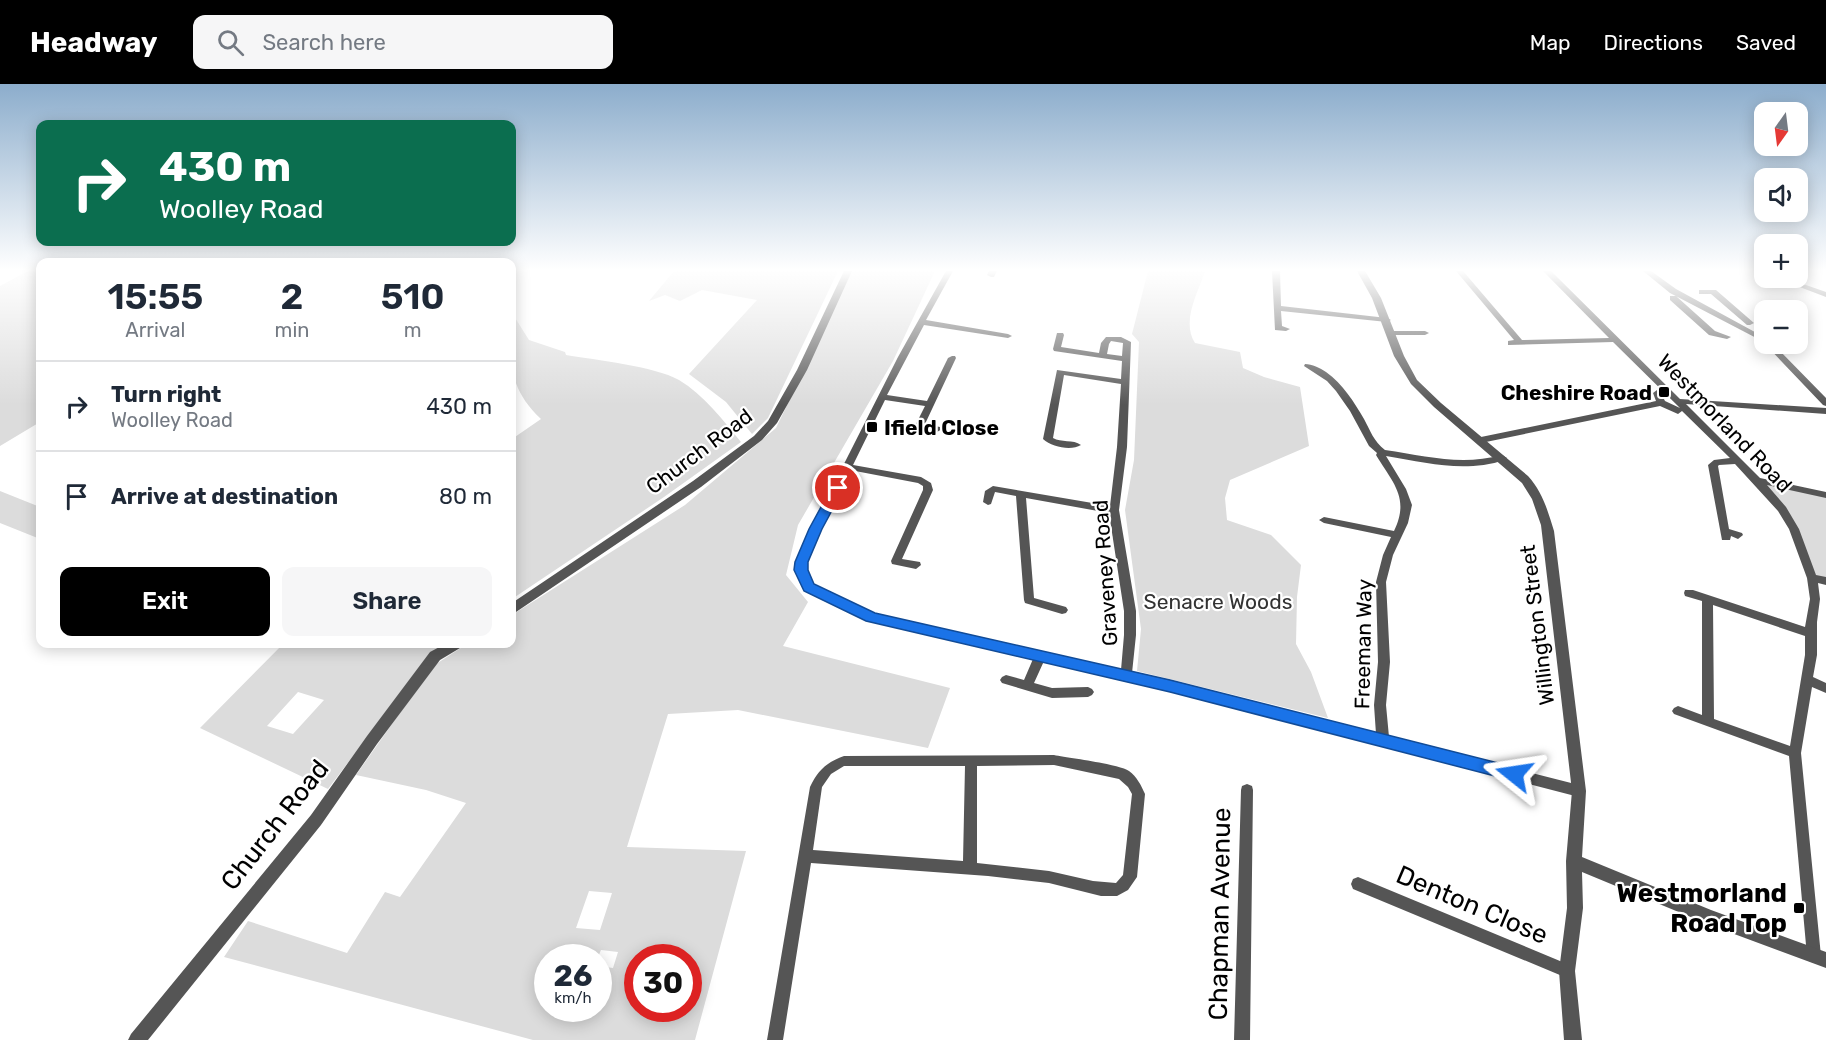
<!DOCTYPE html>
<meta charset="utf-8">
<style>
body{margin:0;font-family:Rubik,sans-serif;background:#f6f6f7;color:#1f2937;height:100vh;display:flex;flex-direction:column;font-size:22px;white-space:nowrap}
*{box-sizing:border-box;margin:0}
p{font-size:20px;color:#747a83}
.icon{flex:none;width:33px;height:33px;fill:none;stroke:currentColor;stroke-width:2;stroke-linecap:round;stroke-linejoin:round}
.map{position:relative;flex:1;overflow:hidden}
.drawer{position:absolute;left:36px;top:174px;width:480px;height:390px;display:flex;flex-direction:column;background:#fff;border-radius:12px;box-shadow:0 3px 15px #0003}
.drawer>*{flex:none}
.hud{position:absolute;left:36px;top:36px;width:480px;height:126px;border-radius:12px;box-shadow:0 3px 15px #0003;background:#0b6e4f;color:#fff;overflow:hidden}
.needle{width:39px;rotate:194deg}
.tools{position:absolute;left:1754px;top:18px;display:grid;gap:12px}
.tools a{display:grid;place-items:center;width:54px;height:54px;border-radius:12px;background:#fff;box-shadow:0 3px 15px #0003;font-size:30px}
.speed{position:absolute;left:534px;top:860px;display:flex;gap:12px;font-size:30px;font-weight:700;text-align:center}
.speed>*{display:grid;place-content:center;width:78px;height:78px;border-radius:50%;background:#fff;box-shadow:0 3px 15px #0003;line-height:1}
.speed small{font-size:15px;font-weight:400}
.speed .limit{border:9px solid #d22;background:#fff;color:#111}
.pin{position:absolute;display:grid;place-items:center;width:51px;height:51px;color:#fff;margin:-26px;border:3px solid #fff;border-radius:50%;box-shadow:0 2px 6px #0007}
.me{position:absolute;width:66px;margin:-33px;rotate:285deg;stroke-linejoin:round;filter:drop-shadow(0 0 4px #0008)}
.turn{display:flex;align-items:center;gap:21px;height:126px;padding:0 24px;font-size:27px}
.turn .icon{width:78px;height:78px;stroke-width:2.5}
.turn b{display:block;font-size:42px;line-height:51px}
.eta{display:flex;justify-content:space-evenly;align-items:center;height:102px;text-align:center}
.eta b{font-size:36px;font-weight:600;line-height:42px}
.action{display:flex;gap:12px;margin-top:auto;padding:12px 24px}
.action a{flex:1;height:69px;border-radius:12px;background:#000;color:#fff;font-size:24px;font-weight:600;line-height:69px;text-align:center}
.action a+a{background:#f6f6f7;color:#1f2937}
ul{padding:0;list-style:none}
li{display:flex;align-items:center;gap:18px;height:90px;padding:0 24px;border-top:2px solid #e0e1e3}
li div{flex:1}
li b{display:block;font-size:22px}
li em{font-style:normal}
header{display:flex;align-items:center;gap:36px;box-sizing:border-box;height:84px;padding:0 30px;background:#000;color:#fff}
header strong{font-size:28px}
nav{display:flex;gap:33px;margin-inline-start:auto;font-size:21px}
.search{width:420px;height:54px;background:#f6f6f7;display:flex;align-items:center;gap:15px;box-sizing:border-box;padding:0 21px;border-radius:12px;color:#747a83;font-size:22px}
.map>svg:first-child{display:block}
</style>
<header>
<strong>Headway</strong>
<div class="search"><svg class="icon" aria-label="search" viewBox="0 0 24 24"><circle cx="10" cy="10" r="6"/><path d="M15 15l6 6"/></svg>Search here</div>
<nav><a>Map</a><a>Directions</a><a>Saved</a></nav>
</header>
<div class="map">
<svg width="1826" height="956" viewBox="0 0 1826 956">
<rect width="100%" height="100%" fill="#fff"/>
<path fill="#dcdcdc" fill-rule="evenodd" d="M 28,187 L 40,187 L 40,338 L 0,362 L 0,202 Z
M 674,187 L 838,187 L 768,334 L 752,350 L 726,318 L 689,290 L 757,216 L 702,206 L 680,217 L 665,211 L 649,217 Z
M 852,187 L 935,187 L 893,277 L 798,441 L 786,491 L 808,518 L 783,562 L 950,604 L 928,664 L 738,626 L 668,630 L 627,763 L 746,767 L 695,956 L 533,956 L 224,873 L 248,837 L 347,869 L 385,808 L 400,813 L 466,719 L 426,706 L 356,691 L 433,582 L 467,560 L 512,560 L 512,531 L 685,421 L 776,344 ZM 589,807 L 612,809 L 600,846 L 576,844 ZM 601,866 L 618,868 L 613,884 L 599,882 L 598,924 L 548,924 L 548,873 L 598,873 ZM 638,873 L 688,873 L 688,924 L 638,924 Z
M 1148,187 L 1205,187 C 1198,209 1181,237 1195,259 L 1240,268 L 1243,284 L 1264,293 L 1300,303 L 1309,362 L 1230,396 L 1225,414 L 1227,436 L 1271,451 L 1301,481 L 1297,513 L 1296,560 L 1311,588 L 1328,634 L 1137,587 L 1141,545 L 1125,426 L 1134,376 L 1139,258 L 1132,250 Z
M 512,229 L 529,256 L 565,268 L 566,271 C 596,276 654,282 679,296 C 704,311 723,336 741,358 L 664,413 L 512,515 L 512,355 L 541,335 C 505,300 511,275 512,229 Z
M 1757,396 L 1826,411 L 1826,497 L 1812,494 L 1794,445 Z
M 0,407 L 40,423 L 40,455 L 0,439 Z
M 283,560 L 446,560 L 421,582 L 328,705 L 200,644 ZM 298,608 L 324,616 L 293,650 L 267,642 Z"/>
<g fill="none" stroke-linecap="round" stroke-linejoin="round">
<path fill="#555" fill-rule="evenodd" d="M 946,187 L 953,187 L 926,236 L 1008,250 L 1012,252 L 1008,254 L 924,241 L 887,311 L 927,317 L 948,274 L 952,272 L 955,272 L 956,274 L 925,340 L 940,343 L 942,345 L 937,348 L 917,344 L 915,342 L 925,322 L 885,316 L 853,381 L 921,393 L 931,399 L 933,406 L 902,475 L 920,478 L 921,481 L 916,485 L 892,480 L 891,477 L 923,406 L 923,402 L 918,399 L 850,386 L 811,465 L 806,486 L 813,500 L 874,529 L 1121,586 L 1124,551 L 1124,527 L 1109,429 L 1026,414 L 1034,514 L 1066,523 L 1068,526 L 1066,529 L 1062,530 L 1025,519 L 1024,516 L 1016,412 L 995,408 L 991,420 L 988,421 L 983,418 L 985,407 L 993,402 L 1110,422 L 1117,363 L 1121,300 L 1064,291 L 1053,354 C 1061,359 1073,355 1081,361 C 1071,367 1052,363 1043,355 L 1057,286 L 1121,295 L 1122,277 L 1054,267 L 1053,265 L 1057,249 L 1063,249 L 1064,251 L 1061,263 L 1099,269 L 1101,259 L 1106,253 L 1121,253 L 1131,258 L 1127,363 L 1119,426 L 1136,527 L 1136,551 L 1132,589 L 1376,650 L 1374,621 L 1378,578 L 1376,498 L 1383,471 L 1391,453 L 1324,439 L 1319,436 L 1324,433 L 1394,447 C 1410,414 1393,399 1376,371 L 1377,369 L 1369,362 L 1350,327 L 1336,307 L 1327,297 L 1304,282 L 1305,280 C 1312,280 1320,284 1326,288 C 1343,300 1354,318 1364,335 C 1370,346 1374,358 1385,366 C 1426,372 1461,382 1502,371 L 1507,374 L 1505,376 C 1464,389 1428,379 1386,372 L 1406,405 L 1412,421 L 1408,439 L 1393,471 L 1386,498 L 1390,578 L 1386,621 L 1389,653 L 1579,701 L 1584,703 L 1585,707 L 1584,711 L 1579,713 L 1170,607 L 1044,577 L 1034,599 L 1052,604 L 1088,603 L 1092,605 L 1094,608 L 1092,611 L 1088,613 L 1052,614 L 1002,599 L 1000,596 L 1002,593 L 1006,591 L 1024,596 L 1033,575 L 867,536 L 805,506 L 796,486 L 801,465 L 898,273 ZM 1111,257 L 1123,259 L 1122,272 L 1107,270 L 1109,260 Z
M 989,187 L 997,187 L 994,193 L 991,193 L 987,191 Z
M 1272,187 L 1280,187 L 1281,222 L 1387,234 L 1391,236 L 1387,238 L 1281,227 L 1282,242 L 1290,245 L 1286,247 L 1275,246 Z
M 1456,187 L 1463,187 L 1522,256 L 1609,254 L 1543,187 L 1551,187 L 1680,315 L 1826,324 L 1826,330 L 1686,320 L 1760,394 L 1826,408 L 1826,414 L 1767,401 L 1786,423 L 1799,445 L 1816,491 L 1826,493 L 1826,501 L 1818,499 L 1820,515 L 1817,538 L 1817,571 L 1813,593 L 1826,599 L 1826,609 L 1812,603 L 1801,669 L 1821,872 L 1819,877 L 1814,879 L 1809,877 L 1807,872 L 1789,672 L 1674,630 L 1672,627 L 1674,624 L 1678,622 L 1702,631 L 1702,517 L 1685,512 L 1684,509 L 1685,506 L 1693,506 L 1805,543 L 1810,515 L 1807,494 L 1789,445 L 1778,427 L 1735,380 L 1719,381 L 1718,382 L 1729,445 L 1742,449 L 1743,451 L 1738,455 L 1731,452 L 1730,456 L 1722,456 L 1708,381 L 1714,376 L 1730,374 L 1682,327 L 1678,330 L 1660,322 L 1481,359 L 1478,358 L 1476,356 L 1478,354 L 1481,353 L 1656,317 L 1653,309 L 1657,306 L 1660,307 L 1665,317 L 1680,324 L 1613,258 L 1508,261 L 1508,257 L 1514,256 ZM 1713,521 L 1805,552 L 1805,571 L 1790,662 L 1714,635 Z
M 1643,187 L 1651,187 L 1676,205 L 1764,253 L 1764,258 L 1670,209 Z
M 1776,194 L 1786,194 L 1826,208 L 1826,213 Z
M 1699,206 L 1716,206 L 1754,239 L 1750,241 L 1747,241 L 1711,210 L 1699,210 Z
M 1670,212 L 1676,212 L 1715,247 L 1731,253 L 1727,255 L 1709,251 L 1670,216 Z
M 1388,247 L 1425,247 L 1429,249 L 1425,251 L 1388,251 Z
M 1765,260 L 1773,260 L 1826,314 L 1826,322 L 1823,321 Z
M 1054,671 C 1069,674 1119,680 1129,687 C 1137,693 1141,701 1145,710 L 1137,793 L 1128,806 L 1117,812 L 1101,812 L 1049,799 L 988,792 L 811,779 L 783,956 L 767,956 L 810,703 C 818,686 827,678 844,672 ZM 1054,681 L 1119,695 L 1128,703 L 1132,710 L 1123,791 L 1116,799 L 1093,797 L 1049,787 L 977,779 L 977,682 ZM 844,682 L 965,682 L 963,777 L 813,766 L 822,703 L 831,690 Z
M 1247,700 L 1252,702 L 1253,706 L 1250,956 L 1234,956 L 1241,706 L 1242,702 Z
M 1358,793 L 1572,882 L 1574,887 L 1572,892 L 1567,894 L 1353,805 L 1351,800 L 1353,795 Z"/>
<path fill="#555" fill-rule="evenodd" d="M 844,187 L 852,187 L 807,286 L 777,339 L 762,356 L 701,403 L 516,528 L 512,530 L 512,519 L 693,397 L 754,352 L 768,337 L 797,286 Z
M 1357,187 L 1365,187 L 1381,214 L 1404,272 L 1417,296 L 1441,319 L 1528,392 C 1542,407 1548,427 1554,447 L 1586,707 L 1582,773 L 1711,826 L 1826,868 L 1826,884 L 1710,841 L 1582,788 L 1583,824 L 1575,887 L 1582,956 L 1564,956 L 1559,887 L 1567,824 L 1566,777 L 1572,707 L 1541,441 L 1532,415 L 1522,399 L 1434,323 L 1411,300 L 1394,272 L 1372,214 Z
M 445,560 L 461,560 L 460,564 L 440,576 L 377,660 L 321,741 L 148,956 L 128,956 L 131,950 L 311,731 L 367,652 L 430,568 Z"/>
</g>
<linearGradient id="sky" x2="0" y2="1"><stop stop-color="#8cadcc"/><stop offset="0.58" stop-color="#fff"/><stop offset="1" stop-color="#fff" stop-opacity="0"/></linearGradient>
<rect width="1826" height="321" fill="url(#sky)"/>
<path fill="#1a73e8" stroke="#114b97" stroke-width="1.5" d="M 838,400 L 844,404 L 822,445 L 808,478 L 808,486 L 814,500 L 875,529 L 1170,596 L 1514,683 L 1520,685 L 1522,690 L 1520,695 L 1514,697 L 1170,608 L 866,537 L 804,507 L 794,486 L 795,478 L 809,445 L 833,401 Z"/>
<g fill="#000" stroke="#fff" stroke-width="2">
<rect x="1658" y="302" width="12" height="12" rx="3"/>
<rect x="866" y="337" width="12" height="12" rx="3"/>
<rect x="1793" y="818" width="12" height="12" rx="3"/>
</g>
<g text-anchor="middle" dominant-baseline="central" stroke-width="4.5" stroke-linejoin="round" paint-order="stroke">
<g font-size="21" font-weight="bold" fill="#000" stroke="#fff" text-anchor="end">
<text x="1652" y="308">Cheshire Road</text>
<text x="884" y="343" text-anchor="start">Ifield Close</text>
</g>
<g font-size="21" fill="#000" stroke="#fff">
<text transform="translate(1725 339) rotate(46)">Westmorland Road</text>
<text transform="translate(699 367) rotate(-37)">Church Road</text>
<text transform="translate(1105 489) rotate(-94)">Graveney Road</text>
<text transform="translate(1537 541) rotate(-97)">Willington Street</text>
<text transform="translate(1363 560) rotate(-89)">Freeman Way</text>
</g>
<g font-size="21" fill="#333" stroke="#fff">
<text x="1218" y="517">Senacre Woods</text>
</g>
<g font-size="26" fill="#000" stroke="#fff">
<text transform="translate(275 741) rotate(-52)">Church Road</text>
<text transform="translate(1472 821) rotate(23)">Denton Close</text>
<text transform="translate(1220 830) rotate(-89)">Chapman Avenue</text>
</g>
<g font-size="26" font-weight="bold" fill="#000" stroke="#fff" text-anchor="end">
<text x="1787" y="809">Westmorland<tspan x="1787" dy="30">Road Top</tspan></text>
</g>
</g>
</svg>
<div class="tools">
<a><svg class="needle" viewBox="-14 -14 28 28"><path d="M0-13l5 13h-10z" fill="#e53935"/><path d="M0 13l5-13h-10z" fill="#747a83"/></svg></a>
<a><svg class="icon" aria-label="sound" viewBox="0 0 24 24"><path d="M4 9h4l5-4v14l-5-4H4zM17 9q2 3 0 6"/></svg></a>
<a>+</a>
<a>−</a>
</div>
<div class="speed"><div>26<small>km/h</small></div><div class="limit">30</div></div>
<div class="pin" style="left:838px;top:404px;background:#d93025"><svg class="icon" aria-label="arrive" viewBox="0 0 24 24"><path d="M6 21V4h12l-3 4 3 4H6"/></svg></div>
<svg class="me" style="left:1514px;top:690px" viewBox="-20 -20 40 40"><path d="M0-17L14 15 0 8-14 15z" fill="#1a73e8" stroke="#fff" stroke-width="4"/></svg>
<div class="hud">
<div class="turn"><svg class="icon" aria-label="right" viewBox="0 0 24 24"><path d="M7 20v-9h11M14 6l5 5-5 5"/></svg><div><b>430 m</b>Woolley Road</div></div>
</div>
<section class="drawer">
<div class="eta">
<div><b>15:55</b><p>Arrival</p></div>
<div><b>2</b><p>min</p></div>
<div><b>510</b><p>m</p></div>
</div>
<ul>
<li><svg class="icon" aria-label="right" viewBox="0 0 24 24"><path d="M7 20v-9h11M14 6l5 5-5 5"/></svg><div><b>Turn right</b><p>Woolley Road</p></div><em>430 m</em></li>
<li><svg class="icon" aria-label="arrive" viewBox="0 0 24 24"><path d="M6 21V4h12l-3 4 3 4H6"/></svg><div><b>Arrive at destination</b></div><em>80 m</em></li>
</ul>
<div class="action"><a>Exit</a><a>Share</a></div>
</section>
</div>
